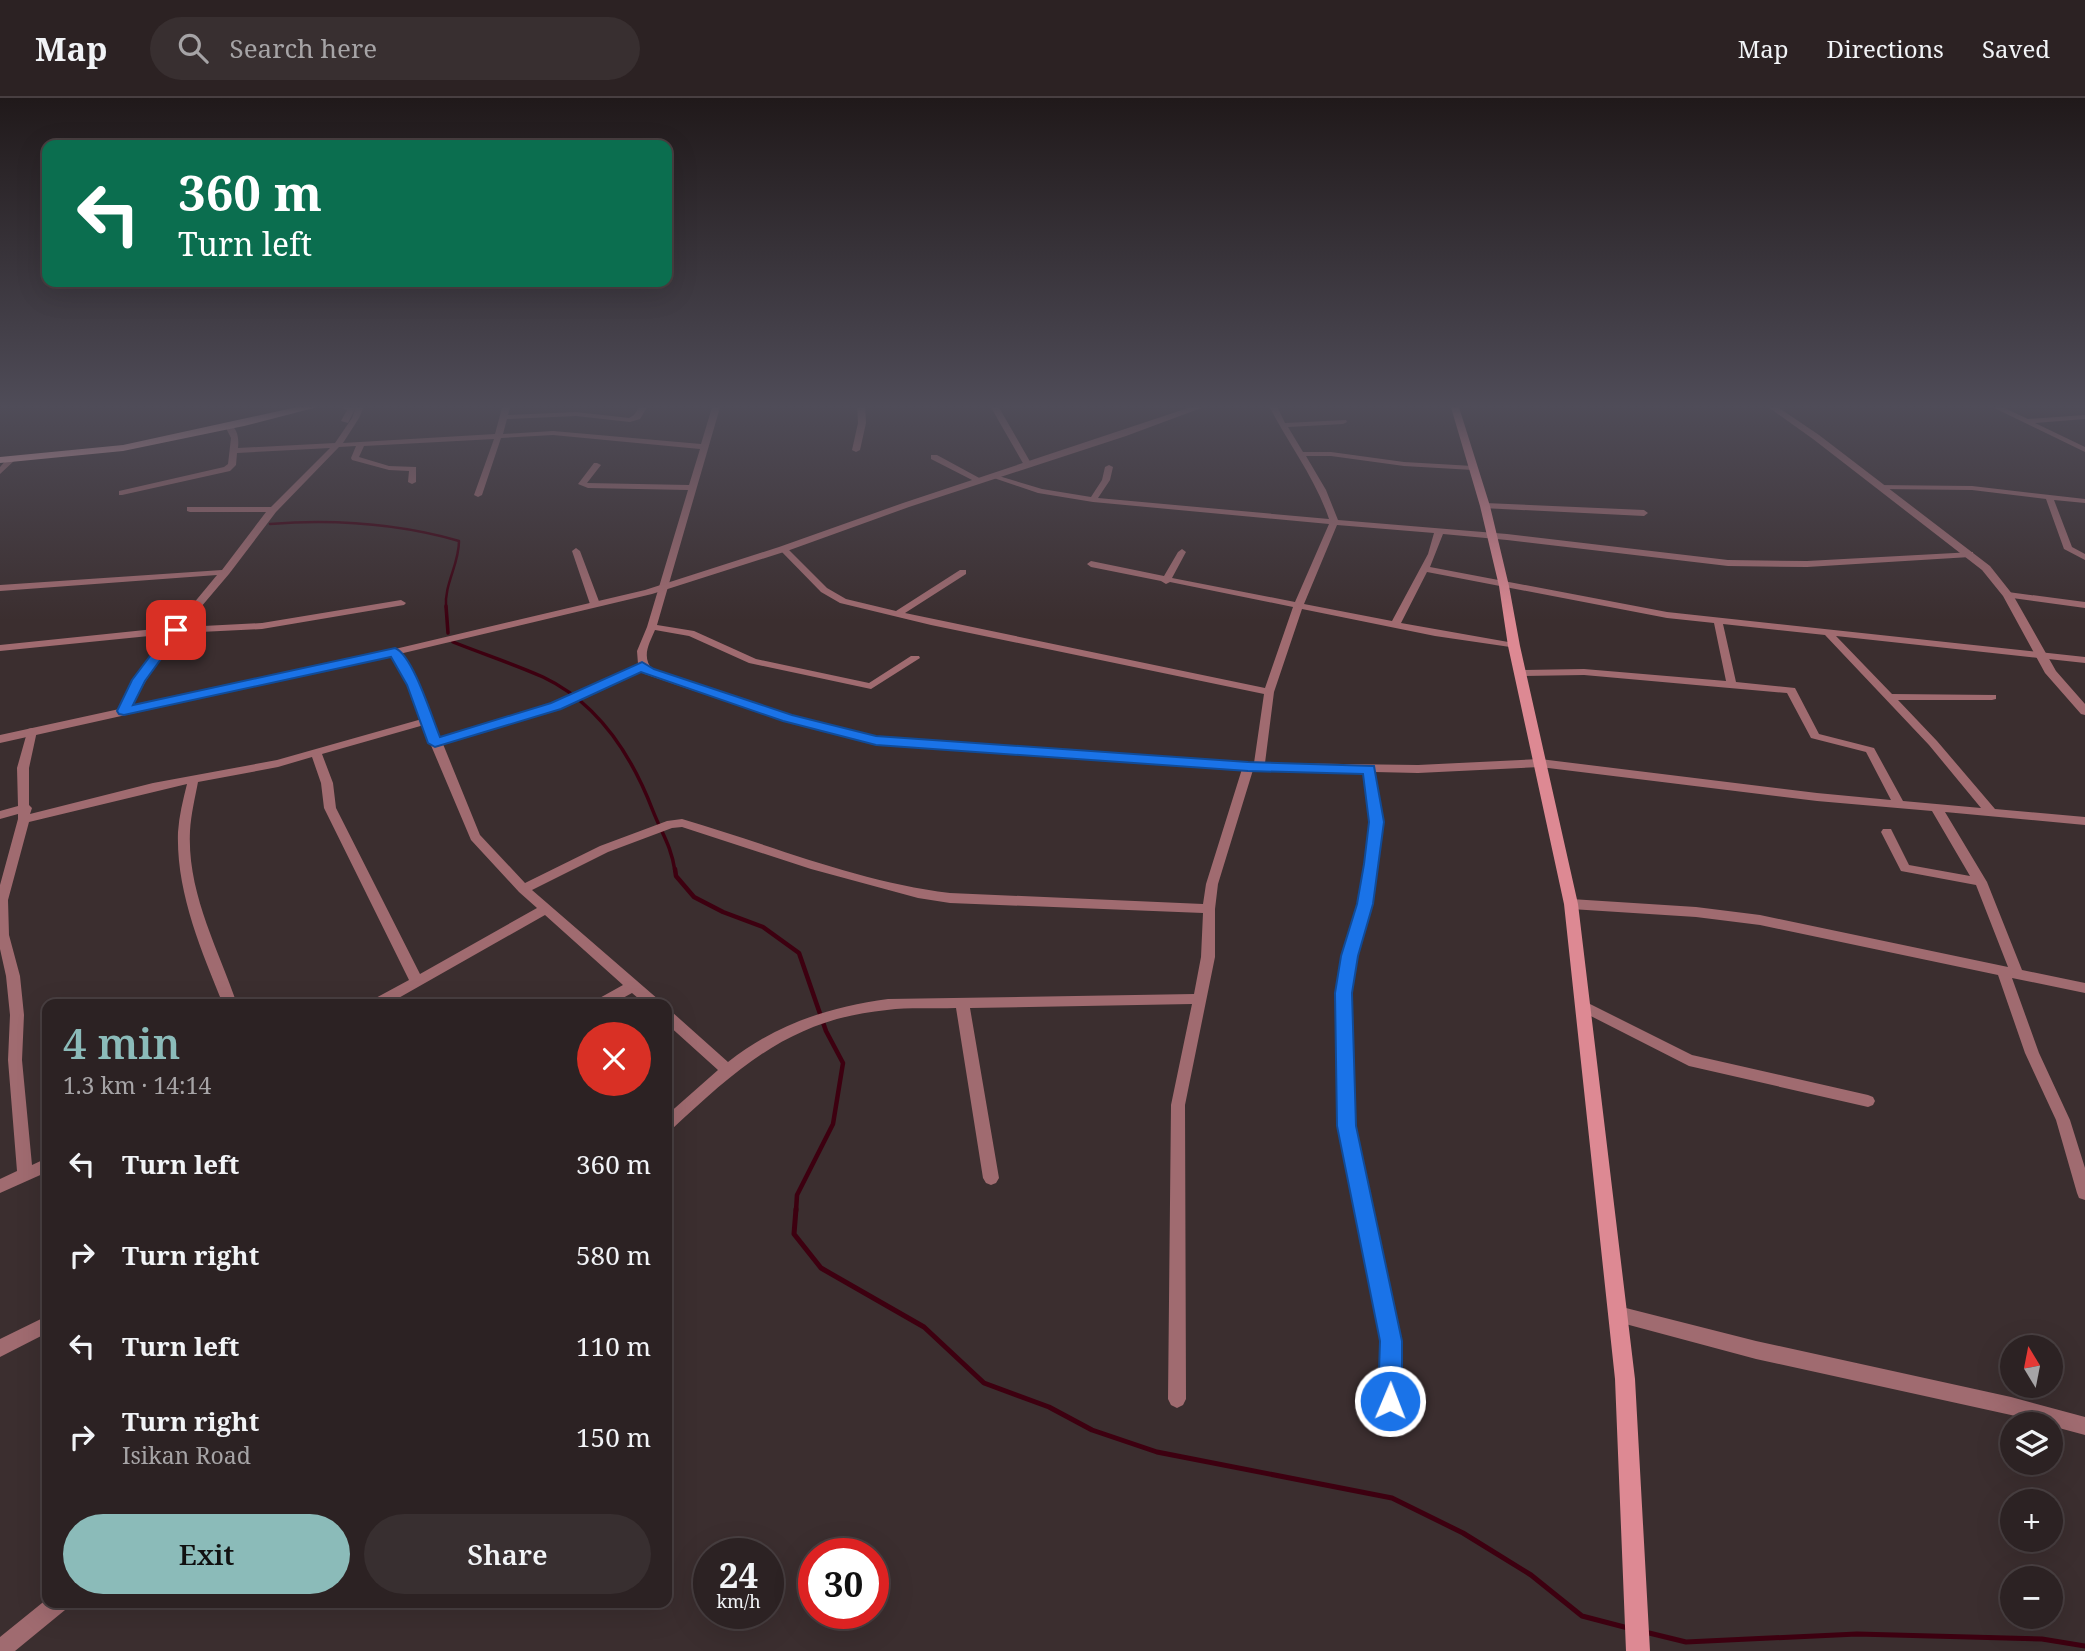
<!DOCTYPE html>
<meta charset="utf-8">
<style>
body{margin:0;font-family:"Noto Serif",serif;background:#382f30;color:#f1f3f6;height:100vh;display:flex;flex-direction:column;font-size:26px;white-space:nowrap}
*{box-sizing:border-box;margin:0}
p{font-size:23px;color:#a6a4a6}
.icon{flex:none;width:38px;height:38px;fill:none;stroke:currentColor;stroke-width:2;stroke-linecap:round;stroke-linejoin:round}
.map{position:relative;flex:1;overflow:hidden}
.side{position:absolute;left:42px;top:901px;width:630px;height:609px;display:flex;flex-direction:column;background:#2c2223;border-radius:14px;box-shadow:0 7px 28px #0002,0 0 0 2px #483f41}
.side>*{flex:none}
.banner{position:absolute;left:42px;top:42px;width:630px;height:147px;border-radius:14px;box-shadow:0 7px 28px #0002,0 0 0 2px #483f41;background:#0b6e4f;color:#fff;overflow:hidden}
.needle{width:46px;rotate:350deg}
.buttons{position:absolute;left:2000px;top:1237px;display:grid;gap:14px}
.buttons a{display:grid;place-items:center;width:63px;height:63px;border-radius:50%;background:#2c2223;box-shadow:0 7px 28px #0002,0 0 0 2px #483f41;font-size:35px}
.speed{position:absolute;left:693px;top:1440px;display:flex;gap:14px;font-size:35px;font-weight:700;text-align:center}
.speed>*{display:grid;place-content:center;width:91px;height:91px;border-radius:50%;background:#2c2223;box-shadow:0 7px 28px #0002,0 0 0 2px #483f41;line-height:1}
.speed small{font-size:18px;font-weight:400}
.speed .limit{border:10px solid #d22;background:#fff;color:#111}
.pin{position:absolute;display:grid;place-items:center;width:60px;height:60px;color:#fff;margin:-30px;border-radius:14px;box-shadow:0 4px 10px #0006}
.me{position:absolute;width:77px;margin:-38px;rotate:1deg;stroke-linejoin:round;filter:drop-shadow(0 0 5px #0008)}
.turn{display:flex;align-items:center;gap:24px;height:147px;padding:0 21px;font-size:32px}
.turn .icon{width:91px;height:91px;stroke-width:2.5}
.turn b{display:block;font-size:49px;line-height:60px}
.round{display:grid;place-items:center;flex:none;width:74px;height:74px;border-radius:37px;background:#382f30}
.summary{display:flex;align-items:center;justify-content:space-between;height:119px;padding:0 21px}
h1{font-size:42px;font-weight:600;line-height:52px;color:#8bbbb9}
.cta{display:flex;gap:14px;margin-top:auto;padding:14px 21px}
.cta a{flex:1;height:80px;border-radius:42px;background:#8bbbb9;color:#111;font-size:28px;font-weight:600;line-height:80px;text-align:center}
.cta a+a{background:#382f30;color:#f1f3f6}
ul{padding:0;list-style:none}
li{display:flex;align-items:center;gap:21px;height:91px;padding:0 21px}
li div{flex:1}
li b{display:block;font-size:26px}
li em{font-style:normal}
header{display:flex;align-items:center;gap:42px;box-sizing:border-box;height:98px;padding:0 35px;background:#2c2223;border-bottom:2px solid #483f41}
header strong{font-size:33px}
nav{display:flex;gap:38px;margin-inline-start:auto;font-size:24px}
.search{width:490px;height:63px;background:#382f30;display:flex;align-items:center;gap:18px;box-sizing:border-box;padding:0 24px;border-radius:38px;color:#a6a4a6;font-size:26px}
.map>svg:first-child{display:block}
</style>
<header>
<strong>Map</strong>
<div class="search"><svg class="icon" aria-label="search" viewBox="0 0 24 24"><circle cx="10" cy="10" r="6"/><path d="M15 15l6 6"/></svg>Search here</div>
<nav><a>Map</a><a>Directions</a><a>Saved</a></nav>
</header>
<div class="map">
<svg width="2085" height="1553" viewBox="0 0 2085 1553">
<rect width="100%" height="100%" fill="#3b2e2f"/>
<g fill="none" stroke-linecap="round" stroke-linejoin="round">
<path stroke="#3d0010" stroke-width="2.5" d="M 270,426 C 335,421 396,425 459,443 C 459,467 444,486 446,510"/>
<path stroke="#3d0010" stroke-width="3.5" d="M 446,508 L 448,535
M 453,544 C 483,556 514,566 543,579 C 598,605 632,658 653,713 C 662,736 671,747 675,773"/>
<path stroke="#3d0010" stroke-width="4.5" d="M 675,771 L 676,778 L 694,799 L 723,814 L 763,829 L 799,855 L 826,933 L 843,965 L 833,1026 L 797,1097 L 796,1113"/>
<path stroke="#3d0010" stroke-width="5" d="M 796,1111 L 794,1136 L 821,1170 L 924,1229 L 984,1285 L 1049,1309 L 1092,1332 L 1157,1354 L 1392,1400 L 1463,1435 L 1531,1477 L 1582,1518 L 1628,1530
M 1645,1534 L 1686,1544 L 1857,1536 L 2042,1541 L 2085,1548"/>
<path fill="#a06b70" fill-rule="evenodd" d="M 332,306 C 340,306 348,306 355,311 L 348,325 L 341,323 L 347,312 Z
M 357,306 L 365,306 L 359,320 L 343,345 L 495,336 L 503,306 L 511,306 L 508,317 L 576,314 L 629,320 L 634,317 L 641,306 L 649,306 L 640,321 L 630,324 L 576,318 L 507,321 L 503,336 L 553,333 L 701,346 L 713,306 L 721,306 L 657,527 L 694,533 L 756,561 L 869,585 L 911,558 L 919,558 L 920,560 L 871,591 L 749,565 L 689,538 L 655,532 C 649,546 641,559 653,572 L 782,615 L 877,638 L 911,643 L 1254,665 L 1264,596 L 931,527 L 840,505 L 821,494 L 779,451 L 786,449 L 827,490 L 846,501 L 896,513 L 960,472 L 966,472 L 966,476 L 905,515 L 1265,590 L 1293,509 L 1170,484 L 1166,486 L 1161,483 L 1091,469 L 1087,466 L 1091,463 L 1164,478 L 1178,454 L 1182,451 L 1186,454 L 1172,480 L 1295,504 L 1329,426 L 1093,404 L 1038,395 L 988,378 L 992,376 L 1042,391 L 1091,399 L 1102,382 L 1105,369 L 1109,367 L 1113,369 L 1110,382 L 1098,400 L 1329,421 C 1315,379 1287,344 1268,306 L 1276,306 L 1285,325 L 1346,322 L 1347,324 L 1343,326 L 1288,329 L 1303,354 L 1331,354 L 1404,364 L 1473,368 L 1477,370 L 1473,372 L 1404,368 L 1331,358 L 1306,358 L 1326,392 L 1338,422 L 1507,436 L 1728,462 L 1807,463 L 1973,454 L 1973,458 L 1970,459 L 1807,469 L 1728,468 L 1507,442 L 1443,436 L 1430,469 L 1667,514 L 2085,559 L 2085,565 L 1836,538 L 1892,596 L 1996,597 L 1996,601 L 1992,602 L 1898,602 L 1937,643 L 1995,711 L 2085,719 L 2085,727 L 1945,714 L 1987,784 L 2022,872 L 2085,885 L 2085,895 L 2012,880 L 2039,955 L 2070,1022 L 2085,1070 L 2085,1102 L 2079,1100 L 2077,1095 L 2056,1022 L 2025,955 L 1998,877 L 1760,827 L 1696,819 L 1571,811 L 1565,806 L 1571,801 L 1696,809 L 1760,817 L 2008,869 L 1976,787 L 1901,773 L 1881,734 L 1883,731 L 1891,731 L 1909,767 L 1970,778 L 1932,713 L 1817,703 L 1540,669 L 1418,675 L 1375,674 L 1382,724 L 1378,766 L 1371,806 L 1356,858 L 1350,895 L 1353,1028 L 1400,1243 L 1399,1303 L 1396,1309 L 1390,1312 L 1384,1309 L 1381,1303 L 1382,1243 L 1339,1028 L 1336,895 L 1342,858 L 1359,806 L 1366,766 L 1370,724 L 1364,674 L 1253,672 L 1218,786 L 1215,811 L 1215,859 L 1185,1007 L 1186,1301 L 1183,1307 L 1177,1310 L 1171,1307 L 1168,1301 L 1171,1007 L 1192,906 L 970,910 L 999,1080 L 996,1085 L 991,1087 L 986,1085 L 983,1080 L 956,910 C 933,911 909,909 887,912 C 791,921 739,969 672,1031 L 667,1032 L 667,1017 L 718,972 L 667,926 L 667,913 L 672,914 L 728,964 C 776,926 829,909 888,901 L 1194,896 L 1201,859 L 1203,815 L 950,805 L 918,800 L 811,771 L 682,729 L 672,730 L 608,754 L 532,792 L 659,902 L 661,906 L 645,906 L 632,895 L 612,906 L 594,906 L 596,902 L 623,887 L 545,817 L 388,906 L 370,906 L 372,902 L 409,882 L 324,710 L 321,685 L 312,659 L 278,669 L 198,684 C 195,700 191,716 190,733 C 187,795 218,850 237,906 L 223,906 C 201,852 176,794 178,734 C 179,718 183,702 187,686 L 29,724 L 8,802 L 9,837 L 20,878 L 24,917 L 22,962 L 32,1067 L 47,1060 L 47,1074 L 0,1095 L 0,1081 L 17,1073 L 8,962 L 10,917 L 6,878 L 0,851 L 0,787 L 18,721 L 18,716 L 0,721 L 0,713 L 18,708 L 17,670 L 28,631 L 32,630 L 37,633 L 29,670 L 29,707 L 32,710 L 30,716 L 153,685 L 277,662 L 422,621 L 408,587 L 390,554 L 395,551 L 400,554 L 418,587 L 440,640 L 552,606 L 638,566 L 637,553 L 647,529 L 688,392 L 588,390 L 578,386 L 594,365 L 597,365 L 601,367 L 587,385 L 689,387 L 700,351 L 553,337 L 501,340 L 482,397 L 478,399 L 474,397 L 494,341 L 364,348 L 359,359 L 389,368 L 416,369 L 416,384 L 412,386 L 408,384 L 409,373 L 389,372 L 352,362 L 351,360 L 356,348 L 339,349 L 276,414 L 229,476 L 184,529 L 262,525 L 401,502 L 406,505 L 404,507 L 262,531 L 180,535 L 150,576 L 127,615 L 123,616 L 118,613 L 139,576 L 169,536 L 0,553 L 0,547 L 174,529 L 217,477 L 0,493 L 0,487 L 222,472 L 266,414 L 190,414 L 187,413 L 187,409 L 271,409 L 330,350 L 237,355 L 236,367 L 230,373 L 122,397 L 119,397 L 119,393 L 224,369 L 228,366 L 231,340 L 225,328 L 229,326 C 238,330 239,341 238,350 L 335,345 L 352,320 ZM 1337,427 L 1434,435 L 1428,456 L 1392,523 L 1304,506 ZM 1427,474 L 1667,520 L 1714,525 L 1726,583 L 1584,571 L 1521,572 L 1516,575 L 1521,578 L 1584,577 L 1787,595 L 1811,640 L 1866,654 L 1891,702 L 1817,695 L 1540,661 L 1418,667 L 1265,665 L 1274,594 L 1302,511 L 1435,538 L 1517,550 L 1517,546 L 1514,545 L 1401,525 ZM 1723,526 L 1825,537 L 1929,647 L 1981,710 L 1903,703 L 1874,650 L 1819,636 L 1795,590 L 1736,584 ZM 642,572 L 645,576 C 733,606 819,636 911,649 L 1242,671 L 1206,786 L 1203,806 L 950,795 C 858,784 771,747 682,721 L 667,723 L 600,748 L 525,785 L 480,737 L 443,646 L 560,610 ZM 424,627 L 430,645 L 471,742 L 519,794 L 537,810 L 420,876 L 336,710 L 333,685 L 322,656 Z
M 857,306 L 865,306 L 866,325 L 860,352 L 856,354 L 852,352 L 858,325 Z
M 989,306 L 997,306 L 1032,367 L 1031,369 L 1024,367 Z
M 1986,306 L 1996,306 L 2028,321 L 2085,317 L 2085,321 L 2035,325 L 2085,349 L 2085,354 Z
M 2051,306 L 2059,306 L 2059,307 L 2055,309 Z
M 931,357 L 937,357 L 983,382 L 976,384 L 931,361 Z
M 8,360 L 15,362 L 0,376 L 0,369 Z
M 1877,387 L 1972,388 L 2085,401 L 2085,405 L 2054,402 L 2072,449 L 2085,456 L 2085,462 L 2064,451 L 2046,401 L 1972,392 L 1880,391 L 1876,389 Z
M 1485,405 L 1644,412 L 1648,415 L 1644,418 L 1482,410 L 1481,408 Z
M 576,450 L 580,453 L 600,506 L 598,508 L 592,508 L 590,506 L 572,453 Z
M 2008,494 L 2085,504 L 2085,510 L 2005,499 L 2003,497 Z
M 1582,902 L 1692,957 L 1868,997 L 1873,999 L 1875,1003 L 1873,1007 L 1868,1009 L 1689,968 L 1577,911 L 1575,907 L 1577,903 Z
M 1618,1208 L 1756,1243 L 2011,1299 L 2085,1319 L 2085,1337 L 2011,1317 L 1756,1261 L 1618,1224 L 1612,1222 L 1610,1216 L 1612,1210 Z
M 47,1218 L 47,1235 L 0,1259 L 0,1241 Z
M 47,1501 L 47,1505 L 68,1505 L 65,1512 L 15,1553 L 0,1553 L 0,1539 Z"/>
<path fill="#a06b70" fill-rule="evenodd" d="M 1200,306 L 1212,306 L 1126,338 L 909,409 L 787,453 L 652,496 L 395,557 L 0,645 L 0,637 L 395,551 L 645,492 L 779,449 L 903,405 Z
M 1764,306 L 1773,306 L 1819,337 L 1990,468 L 2013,497 L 2056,573 L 2085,606 L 2085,617 L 2081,616 L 2045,575 L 2003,498 L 1982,472 L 1813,341 Z"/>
<path fill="#dd8993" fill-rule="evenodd" d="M 1450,306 L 1458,306 L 1490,408 L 1509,488 L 1520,548 L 1578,806 L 1635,1281 L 1650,1553 L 1626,1553 L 1615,1281 L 1564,806 L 1508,548 L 1499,488 L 1480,408 Z"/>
<path fill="#f2b1b7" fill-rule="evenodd" d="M 311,306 L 329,306 L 244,328 L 123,353 L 0,365 L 0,359 L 123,347 Z"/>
</g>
<linearGradient id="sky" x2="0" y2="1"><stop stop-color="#20191a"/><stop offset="0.59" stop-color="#4f4c58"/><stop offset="1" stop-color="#4f4c58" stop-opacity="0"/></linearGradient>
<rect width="2085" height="523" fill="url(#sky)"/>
<path fill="#1a73e8" stroke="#114b97" stroke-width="2" d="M 176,528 L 182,532 L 145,583 L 133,607 L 395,550 C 413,557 432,620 440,639 L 551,605 L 642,564 L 654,571 L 792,617 L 876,638 L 1248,664 L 1374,668 L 1384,724 L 1373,806 L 1358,858 L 1352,895 L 1356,1028 L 1402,1243 L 1402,1303 L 1398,1311 L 1390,1315 L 1382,1311 L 1378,1303 L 1380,1243 L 1337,1028 L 1335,895 L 1341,858 L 1357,806 L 1364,766 L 1369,724 L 1363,676 L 1248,673 L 876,647 L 783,623 L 641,574 L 561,611 L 435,649 L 428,645 L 407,587 L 391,559 L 124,617 L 119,616 L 117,613 L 132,582 L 172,529 Z"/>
</svg>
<div class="buttons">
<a><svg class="needle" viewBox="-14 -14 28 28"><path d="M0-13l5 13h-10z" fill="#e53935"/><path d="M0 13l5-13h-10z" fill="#a6a4a6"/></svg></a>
<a><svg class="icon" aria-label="layers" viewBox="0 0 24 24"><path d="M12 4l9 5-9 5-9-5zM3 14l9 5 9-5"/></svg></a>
<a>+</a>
<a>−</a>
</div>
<div class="speed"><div>24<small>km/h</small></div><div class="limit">30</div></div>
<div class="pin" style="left:176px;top:532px;background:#d93025"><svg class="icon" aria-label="arrive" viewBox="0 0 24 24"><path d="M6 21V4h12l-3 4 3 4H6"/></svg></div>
<svg class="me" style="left:1390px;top:1303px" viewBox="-20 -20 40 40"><circle r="17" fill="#1a73e8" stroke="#fff" stroke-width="3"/><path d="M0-11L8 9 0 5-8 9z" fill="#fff"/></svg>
<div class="banner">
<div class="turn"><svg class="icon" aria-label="left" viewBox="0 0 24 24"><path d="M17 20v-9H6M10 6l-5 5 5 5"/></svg><div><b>360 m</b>Turn left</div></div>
</div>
<section class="side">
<div class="summary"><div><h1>4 min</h1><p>1.3 km · 14:14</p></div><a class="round" style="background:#d93025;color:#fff"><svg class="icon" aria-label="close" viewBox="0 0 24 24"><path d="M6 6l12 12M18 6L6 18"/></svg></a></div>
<ul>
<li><svg class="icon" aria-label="left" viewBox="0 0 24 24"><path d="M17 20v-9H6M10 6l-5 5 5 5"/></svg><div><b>Turn left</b></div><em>360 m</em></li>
<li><svg class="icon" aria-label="right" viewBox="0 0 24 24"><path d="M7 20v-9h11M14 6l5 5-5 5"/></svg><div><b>Turn right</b></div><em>580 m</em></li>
<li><svg class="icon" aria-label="left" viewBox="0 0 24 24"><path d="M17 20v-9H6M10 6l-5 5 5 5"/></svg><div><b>Turn left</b></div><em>110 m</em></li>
<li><svg class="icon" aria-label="right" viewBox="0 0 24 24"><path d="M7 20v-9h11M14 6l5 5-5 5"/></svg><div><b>Turn right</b><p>Isikan Road</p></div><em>150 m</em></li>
</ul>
<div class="cta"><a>Exit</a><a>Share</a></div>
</section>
</div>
